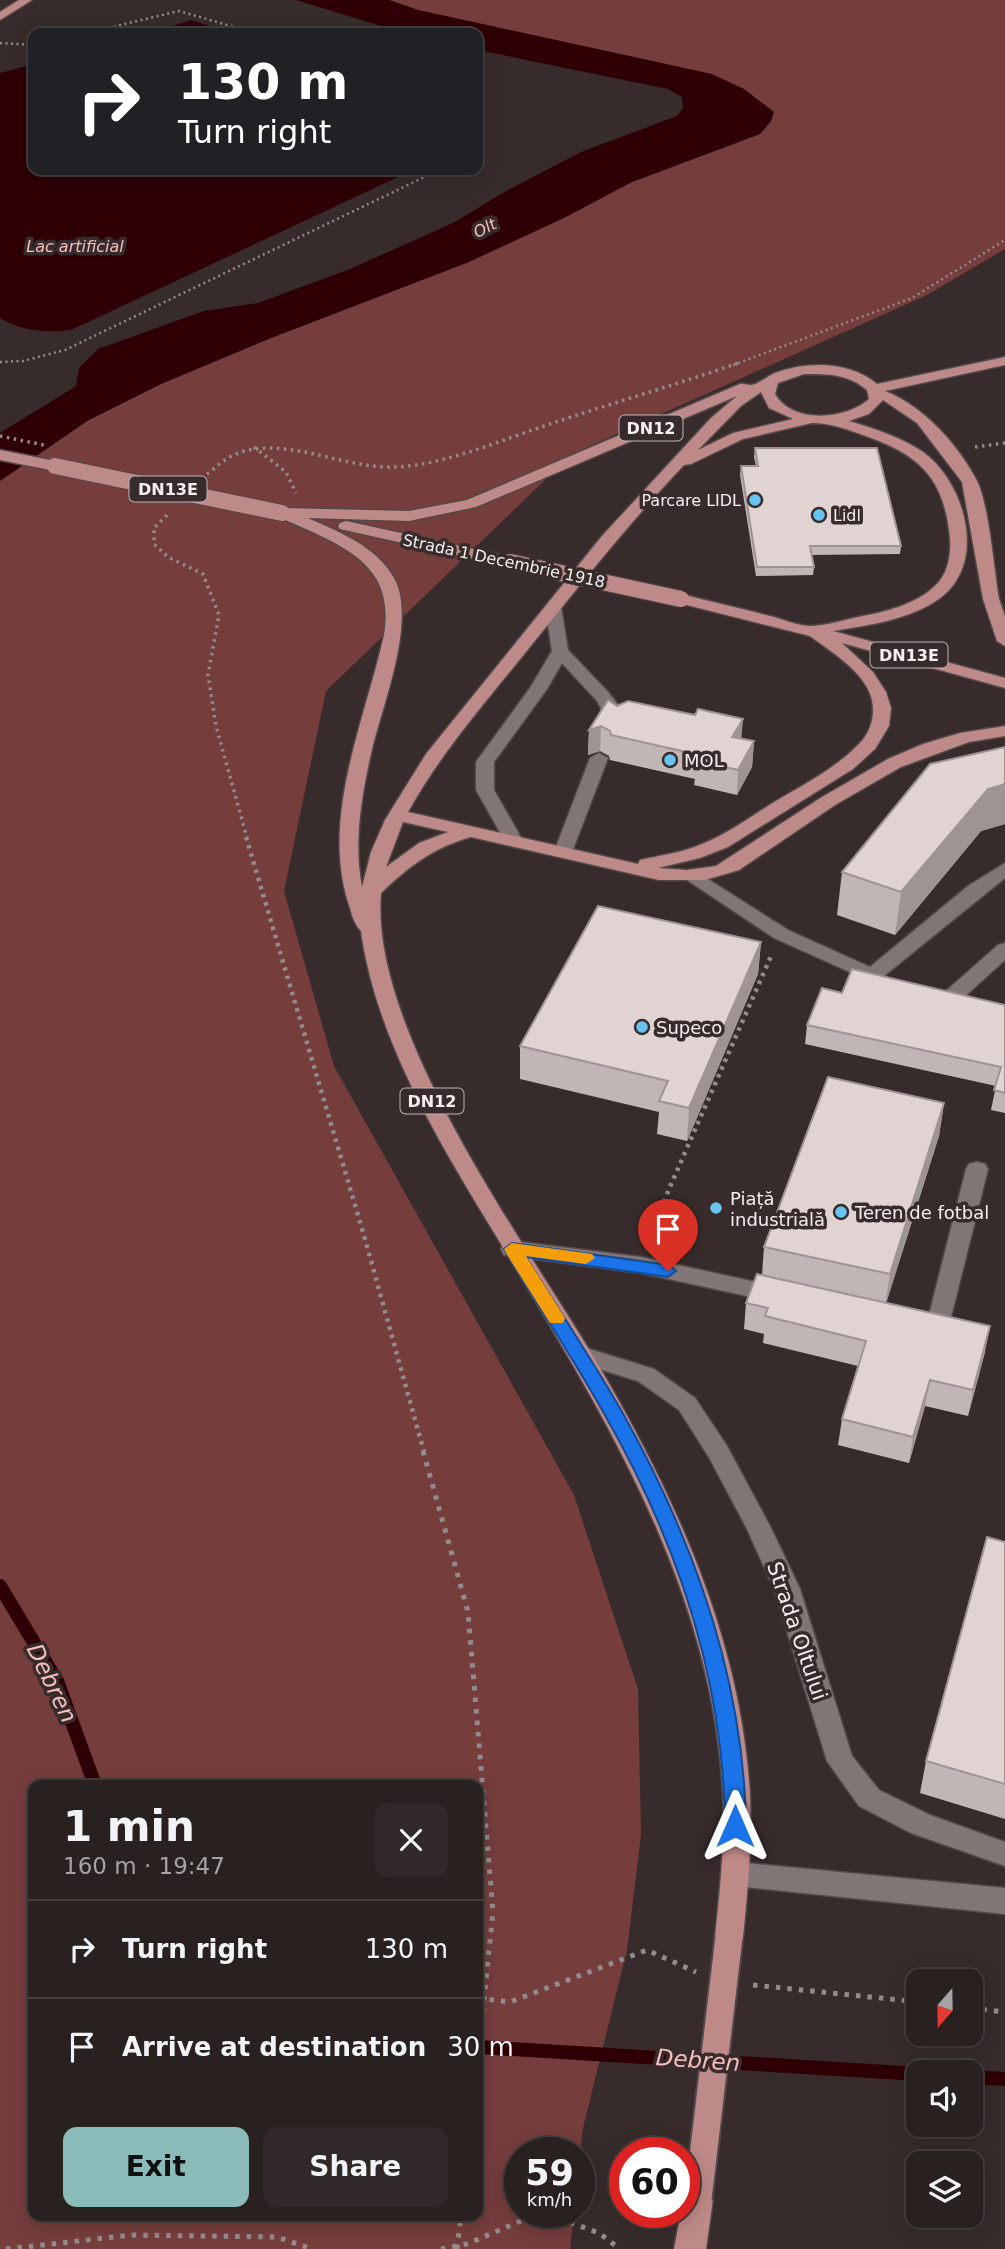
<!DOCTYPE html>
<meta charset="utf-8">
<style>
body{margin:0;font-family:"DejaVu Sans",sans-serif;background:#312929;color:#f1f3f6;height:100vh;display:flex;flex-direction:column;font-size:26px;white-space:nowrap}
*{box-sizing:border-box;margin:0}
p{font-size:23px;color:#a5a3a5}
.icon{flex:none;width:38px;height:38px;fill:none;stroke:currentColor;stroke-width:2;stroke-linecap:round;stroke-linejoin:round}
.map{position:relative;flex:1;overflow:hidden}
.drawer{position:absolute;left:28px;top:1780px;width:455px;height:441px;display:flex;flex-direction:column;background:#292120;border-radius:14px;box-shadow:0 4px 18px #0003,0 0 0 2px #453e3e}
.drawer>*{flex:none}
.top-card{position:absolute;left:28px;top:28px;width:455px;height:147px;border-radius:14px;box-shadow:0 4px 18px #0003,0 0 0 2px #453e3e;background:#202124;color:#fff;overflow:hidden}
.needle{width:46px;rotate:200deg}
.buttons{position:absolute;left:906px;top:1969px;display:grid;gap:14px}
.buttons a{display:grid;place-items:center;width:77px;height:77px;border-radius:14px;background:#292120;box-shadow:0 4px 18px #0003,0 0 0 2px #453e3e;font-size:35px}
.speed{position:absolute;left:504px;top:2137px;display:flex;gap:14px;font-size:35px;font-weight:700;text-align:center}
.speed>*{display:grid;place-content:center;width:91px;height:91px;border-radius:50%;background:#292120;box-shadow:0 4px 18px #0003,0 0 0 2px #453e3e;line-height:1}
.speed small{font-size:18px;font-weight:400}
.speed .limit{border:10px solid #d22;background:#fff;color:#111}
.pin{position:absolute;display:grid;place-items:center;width:60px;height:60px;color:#fff;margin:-72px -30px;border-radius:50% 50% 50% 0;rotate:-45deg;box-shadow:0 0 7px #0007}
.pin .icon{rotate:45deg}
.me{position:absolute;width:77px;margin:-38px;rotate:0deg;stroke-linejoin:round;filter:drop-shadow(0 0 5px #0008)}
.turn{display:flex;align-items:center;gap:24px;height:147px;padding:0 35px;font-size:32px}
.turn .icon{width:91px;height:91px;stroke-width:2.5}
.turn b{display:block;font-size:49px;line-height:60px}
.round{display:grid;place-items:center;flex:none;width:74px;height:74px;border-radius:14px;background:#312929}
.head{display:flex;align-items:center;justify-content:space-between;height:119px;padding:0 35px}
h1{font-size:42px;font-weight:800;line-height:52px}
.button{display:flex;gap:14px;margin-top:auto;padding:14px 35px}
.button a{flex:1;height:80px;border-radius:14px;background:#8bbbb9;color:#111;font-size:28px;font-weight:800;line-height:80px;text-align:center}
.button a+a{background:#312929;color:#f1f3f6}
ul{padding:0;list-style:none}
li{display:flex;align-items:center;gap:21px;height:98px;padding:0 35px;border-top:2px solid #453e3e}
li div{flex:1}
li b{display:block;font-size:26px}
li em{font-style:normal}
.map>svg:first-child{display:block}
</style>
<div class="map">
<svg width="1005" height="2249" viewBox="0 0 1005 2249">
<rect width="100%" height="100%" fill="#372c2b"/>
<path fill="#763d3d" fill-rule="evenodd" d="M 389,0 L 1005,0 L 1005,249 L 927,295 L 572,454 L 326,691 L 284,891 L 334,1066 L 574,1495 L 638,1689 L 641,1835 L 627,1950 L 583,2128 L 579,2164 L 579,2152 L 520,2152 L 520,2212 L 574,2212 L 570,2249 L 0,2249 L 0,481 L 87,421 L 161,384 L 271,338 L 469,262 L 632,182 L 760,134 L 771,121 L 662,64 L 418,10 ZM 33,1785 L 478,1785 L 478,2216 L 33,2216 Z"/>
<path fill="#2e0005" d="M 296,0 L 389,0 L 418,10 L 712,74 L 744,89 L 774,112 L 771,121 L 760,134 L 632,182 L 566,217 L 469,262 L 271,338 L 161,384 L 87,421 L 0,481 L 0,433 L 76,386 L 79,368 L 98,349 L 204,311 L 258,303 L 350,269 L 455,222 L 506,191 L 581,152 L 677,116 L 683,108 L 682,97 L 668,89 L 478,50 L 478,33 L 404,33 Z
M 191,20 L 232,33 L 149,33 L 189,21 Z
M 33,64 L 33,170 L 413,170 L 71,330 C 47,333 21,331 0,318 L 0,73 Z"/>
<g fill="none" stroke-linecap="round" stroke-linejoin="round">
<path stroke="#2e0005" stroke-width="14" d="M 0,1586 L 57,1681 L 95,1785
M 478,2047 L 919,2074
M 971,2077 L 1005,2079"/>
<g stroke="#524848" stroke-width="3">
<path id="minor" d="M 553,602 L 561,607 L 568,650 L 609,693 L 621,709 L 626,723 L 617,728 L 611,727 L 597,701 L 562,663 L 547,689 L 494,762 L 494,790 L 523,841 L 514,847 L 505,841 L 476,790 L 476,762 L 530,688 L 552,651 L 545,607 Z
M 599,753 L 608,758 L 572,852 L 570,856 L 556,856 L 554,852 L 590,758 Z
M 1005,863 L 1005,878 L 879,980 L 872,982 L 774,938 L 684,878 L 693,872 L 700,874 L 788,930 L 870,967 L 968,886 Z
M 1005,943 L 1005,960 L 952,1008 L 938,1008 L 935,1003 L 938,998 L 998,945 Z
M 977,1162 L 985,1164 L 988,1169 L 948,1329 L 945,1335 L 937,1337 L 915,1332 L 912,1326 L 915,1320 L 928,1319 L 966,1169 L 969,1164 Z
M 512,1241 L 641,1257 L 779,1287 L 787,1289 L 790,1295 L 787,1301 L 779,1303 L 641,1273 L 504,1255 L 501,1249 L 504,1243 Z
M 580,1346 L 654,1369 L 695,1398 L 727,1446 L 771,1528 L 800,1589 L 852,1756 L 879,1790 L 930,1815 L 1005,1842 L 1005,1866 L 911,1833 L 859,1806 L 827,1761 L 774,1589 L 747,1529 L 710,1459 L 679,1410 L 638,1381 L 572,1361 L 568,1355 L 572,1349 Z
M 736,1862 L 1005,1888 L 1005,1914 L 736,1886 L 726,1883 L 722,1874 L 726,1865 Z"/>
</g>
<g stroke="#524848" stroke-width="3">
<path id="major" d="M 19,0 L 32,0 L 0,20 L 0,12 Z
M 1005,357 L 1005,365 L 885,391 C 923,406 958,444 977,481 C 989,505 994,570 999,599 L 1005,616 L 1005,646 L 997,641 L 983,599 L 962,482 L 917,423 L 883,400 L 869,414 L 849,421 C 875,429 901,437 923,452 C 965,482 988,563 940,598 C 910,620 869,625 833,631 L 1005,678 L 1005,688 L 842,643 L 873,672 L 886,692 L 891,708 L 889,726 L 875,749 L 853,769 L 728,847 L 700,858 L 658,868 L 687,870 L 716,866 L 822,797 L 888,759 L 923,744 L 960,733 L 1005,726 L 1005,736 L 969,742 L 901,767 L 835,805 L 739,870 L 705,880 L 659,880 L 471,837 C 434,847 408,867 381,893 C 369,1028 521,1237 590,1351 C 671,1487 741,1635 750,1795 C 752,1843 748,1890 743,1937 L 739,1946 L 729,1950 L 719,1946 L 715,1937 C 720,1890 725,1843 723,1795 C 713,1585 600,1409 495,1234 C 439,1142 376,1039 361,931 C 355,925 352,916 350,908 C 319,820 365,721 384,635 C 394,573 357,552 306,529 C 296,524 282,520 274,513 L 282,508 L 409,511 L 467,500 L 740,384 C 744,383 747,385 751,385 C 757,385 768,376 775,373 C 808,361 849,361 877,384 ZM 804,374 C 828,374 848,374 867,390 L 869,399 C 846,420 792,424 775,394 L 778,383 ZM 761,392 L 769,408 L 793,419 L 733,433 L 698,450 L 741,406 ZM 737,396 L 711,418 L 602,536 L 426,754 L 385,820 L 371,852 L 362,887 C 353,842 362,793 372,749 C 383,704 417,619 394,578 C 376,546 339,532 308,518 L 409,521 L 476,507 ZM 812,423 C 830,423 846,429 863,435 C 915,453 942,474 949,530 C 952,549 950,571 936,585 C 916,605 884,612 858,617 C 843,620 825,626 810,626 C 799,626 785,620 774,617 C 743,609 712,602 681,594 L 673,599 L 675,602 L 810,636 C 833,653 874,677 873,710 C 873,723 868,735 859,744 C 835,769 801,786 771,804 C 749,818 727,834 702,844 C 682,853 661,855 640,860 L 638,864 L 408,812 C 440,754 484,704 525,653 C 577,589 627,525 684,465 L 691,464 L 743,439 ZM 403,822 L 448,832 L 419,843 L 386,867 Z
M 0,450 L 55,461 L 63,466 L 55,471 L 0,460 Z
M 346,521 L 510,557 L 518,562 L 510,567 L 340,529 L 338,526 L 340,523 Z
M 698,2184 L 709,2188 L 713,2199 L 706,2249 L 674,2249 L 681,2212 L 684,2212 L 687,2188 Z"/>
</g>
<path stroke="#948b8b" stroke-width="2.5" stroke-dasharray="2 3.5" stroke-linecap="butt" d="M 87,33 L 179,11 L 255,33
M 0,43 L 33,45
M 478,121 L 483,135 L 478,143
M 0,362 L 23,361 L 65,350 L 439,170
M 733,365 L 912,298 L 1005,240"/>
<path stroke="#948b8b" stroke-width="3.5" stroke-dasharray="2.5 4.5" stroke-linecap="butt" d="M 254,447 L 286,472 L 296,493
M 975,447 L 1005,443
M 207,474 C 214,469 221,462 228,458 C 275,430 343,470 396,467 C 448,464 501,440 550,424 C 612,403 676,385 738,363
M 167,515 L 154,528 L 154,544 L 168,557 L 203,574 L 219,615 L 208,675 L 216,726 L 247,838"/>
<path stroke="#948b8b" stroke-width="4.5" stroke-dasharray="3.5 5" stroke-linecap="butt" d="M 246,837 L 363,1232 L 424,1452
M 649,1242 L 669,1189 L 772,954"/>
<path stroke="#948b8b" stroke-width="5" stroke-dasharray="4.5 7" stroke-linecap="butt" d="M 423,1451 L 468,1612 L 493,1912
M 753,1985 L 919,2002
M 478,1998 L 510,2002 L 647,1950 L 696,1972
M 971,2008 L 1005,2012
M 6,2249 L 132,2235 L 277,2237 L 312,2249
M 441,2249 L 467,2244 L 542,2212 L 599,2233 L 620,2249"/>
<use href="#minor" fill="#827575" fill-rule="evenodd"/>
<use href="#major" fill="#be8a89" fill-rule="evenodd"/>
<g stroke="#524848" stroke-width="18" stroke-linecap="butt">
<path id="major-bridge-far1" d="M 55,466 L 282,513
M 510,562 L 681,599"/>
</g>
<g stroke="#524848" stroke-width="31" stroke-linecap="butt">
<path id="major-bridge" d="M 698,2199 L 729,1937"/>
</g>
<path stroke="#948b8b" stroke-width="3.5" stroke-dasharray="2.5 4.5" stroke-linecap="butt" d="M 0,436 L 44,445"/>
<path stroke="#948b8b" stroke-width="5" stroke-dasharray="4.5 7" stroke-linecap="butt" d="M 478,2058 L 493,1912
M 457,2249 L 461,2216"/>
<use href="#major-bridge-far1" stroke="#be8a89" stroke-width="16"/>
<use href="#major-bridge" stroke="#be8a89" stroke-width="27"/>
</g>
<path fill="#c2b5b5" d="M 755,448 L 901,546 L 900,554 L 811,555 L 814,567 L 813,575 L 756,576 L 740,475 L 741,466 L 756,466 L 754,457 Z
M 617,706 L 754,741 L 752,767 L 737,795 L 694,785 L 695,779 L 610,760 L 609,756 L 600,751 L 588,755 L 589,730 Z
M 1005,747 L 1005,824 L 981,831 L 895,935 L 837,915 L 842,872 Z
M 761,942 L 758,974 L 687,1141 L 657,1134 L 659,1112 L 520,1079 L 520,1046 Z
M 842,993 L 1005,1005 L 1005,1113 L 991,1110 L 996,1086 L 805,1044 L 807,1025 Z
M 944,1103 L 939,1136 L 886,1303 L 985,1352 L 968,1416 L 925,1406 L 909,1463 L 838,1445 L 842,1419 L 858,1366 L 763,1343 L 764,1334 L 744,1329 L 746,1303 L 762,1275 L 764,1247 Z
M 1005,1542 L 1005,1819 L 920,1793 L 926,1761 Z"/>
<path fill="#9e9494" d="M 743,719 L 741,744 L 732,737 Z
M 601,726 L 600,751 L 588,755 L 589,730 Z
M 754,741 L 752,767 L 737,795 L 738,770 Z
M 1005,784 L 1005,824 L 981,831 L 895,935 L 901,892 L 988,789 Z
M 761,942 L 758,974 L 687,1141 L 689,1108 Z
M 944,1103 L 939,1136 L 885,1307 L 890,1274 Z
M 990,1326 L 985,1352 L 968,1416 L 973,1390 Z
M 930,1380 L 925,1406 L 909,1463 L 913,1437 Z"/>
<path fill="#e2d3d3" stroke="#9e9494" stroke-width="2" d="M 755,448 L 877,448 L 901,546 L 810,546 L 814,567 L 757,567 L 741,466 L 758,466 Z
M 608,700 L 617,706 L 628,701 L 695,715 L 698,709 L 743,719 L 732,737 L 754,741 L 738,770 L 696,760 L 699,755 L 611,735 L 610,731 L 601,726 L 589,730 Z
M 1005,747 L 1005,784 L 988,789 L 901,892 L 842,872 L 930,764 Z
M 598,906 L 761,942 L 689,1108 L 659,1101 L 668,1081 L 520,1046 Z
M 852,969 L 1005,1005 L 1005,1093 L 994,1090 L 1001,1067 L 807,1025 L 822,988 L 842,993 Z
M 828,1077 L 944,1103 L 890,1274 L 764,1247 Z
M 757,1274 L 990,1326 L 973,1390 L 930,1380 L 913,1437 L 842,1419 L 866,1341 L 765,1316 L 768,1308 L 746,1303 Z
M 987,1537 L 1005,1542 L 1005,1784 L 926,1761 Z"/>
<path fill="#1a73e8" stroke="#114b97" stroke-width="2" d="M 512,1243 L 668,1265 L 676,1271 L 668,1277 L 526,1257 C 557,1307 591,1358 621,1410 C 693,1538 744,1678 746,1826 L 743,1832 L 735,1835 L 728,1832 L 725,1826 C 724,1681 677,1542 606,1417 C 574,1359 537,1305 504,1249 Z"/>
<path fill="#f59e0b" d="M 512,1243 L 592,1254 L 595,1258 L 586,1264 L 526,1256 L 565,1318 L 563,1323 L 550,1323 L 506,1253 L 504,1249 Z"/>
<g fill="#67c4f0" stroke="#372c2b" stroke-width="2.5">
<circle cx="755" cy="500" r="7"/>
<circle cx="819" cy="515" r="7"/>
<circle cx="670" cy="760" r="7"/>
<circle cx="642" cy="1027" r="7"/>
<circle cx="716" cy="1208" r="7"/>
<circle cx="841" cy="1212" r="7"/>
</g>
<g text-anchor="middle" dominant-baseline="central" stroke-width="7" stroke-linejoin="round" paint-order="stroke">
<g font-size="16" font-style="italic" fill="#f5bfbd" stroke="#372c2b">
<text transform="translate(485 228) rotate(-27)">Olt</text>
<text x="75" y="246">Lac artificial</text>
</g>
<g fill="#372c2b" stroke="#bcb4b4" stroke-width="2">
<rect x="619.5" y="415.5" width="63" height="25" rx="5"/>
<rect x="129.5" y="476.5" width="77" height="25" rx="5"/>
<rect x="870.5" y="642.5" width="77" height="25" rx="5"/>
<rect x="400.5" y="1088.5" width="63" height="25" rx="5"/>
</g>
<g font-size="16" font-weight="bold" fill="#f5eeee">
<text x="651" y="428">DN12</text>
<text x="168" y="489">DN13E</text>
<text x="909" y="655">DN13E</text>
<text x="432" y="1101">DN12</text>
</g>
<g font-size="16" fill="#f5eeee" stroke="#372c2b" text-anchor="end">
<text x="741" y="500">Parcare LIDL</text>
<text x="833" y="515" text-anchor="start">Lidl</text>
</g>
<g font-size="16" fill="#f5eeee" stroke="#372c2b">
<text transform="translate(504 561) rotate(12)">Strada 1 Decembrie 1918</text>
</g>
<g font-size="18" fill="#f5eeee" stroke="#372c2b" text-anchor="start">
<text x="684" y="760">MOL</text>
<text x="656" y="1027">Supeco</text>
<text x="730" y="1198">Piață<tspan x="730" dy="21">industrială</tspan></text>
<text x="855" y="1212">Teren de fotbal</text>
</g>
<g font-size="21" fill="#f5eeee" stroke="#372c2b">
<text transform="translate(797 1631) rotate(71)">Strada Oltului</text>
</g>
<g font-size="23" font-style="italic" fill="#f5bfbd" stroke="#372c2b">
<text transform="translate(52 1683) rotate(64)">Debren</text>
<text transform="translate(698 2060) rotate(4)">Debren</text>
</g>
</g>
</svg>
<div class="buttons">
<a><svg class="needle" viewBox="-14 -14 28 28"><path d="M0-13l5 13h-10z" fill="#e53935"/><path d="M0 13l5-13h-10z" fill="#a5a3a5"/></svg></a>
<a><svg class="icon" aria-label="sound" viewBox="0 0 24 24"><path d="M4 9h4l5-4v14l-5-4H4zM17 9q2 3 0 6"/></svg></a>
<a><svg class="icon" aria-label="layers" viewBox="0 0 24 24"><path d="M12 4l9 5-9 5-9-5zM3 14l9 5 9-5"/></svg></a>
</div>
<div class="speed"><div>59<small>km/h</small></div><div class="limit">60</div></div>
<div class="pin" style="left:668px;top:1271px;background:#d93025"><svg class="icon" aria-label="arrive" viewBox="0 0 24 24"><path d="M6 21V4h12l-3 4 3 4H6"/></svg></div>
<svg class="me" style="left:735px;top:1826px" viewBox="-20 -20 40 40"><path d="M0-17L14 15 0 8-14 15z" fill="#1a73e8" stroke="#fff" stroke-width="4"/></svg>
<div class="top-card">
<div class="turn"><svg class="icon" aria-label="right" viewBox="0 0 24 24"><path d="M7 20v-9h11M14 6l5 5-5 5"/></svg><div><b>130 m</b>Turn right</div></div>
</div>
<section class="drawer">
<div class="head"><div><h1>1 min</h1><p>160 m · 19:47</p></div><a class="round"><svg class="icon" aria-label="close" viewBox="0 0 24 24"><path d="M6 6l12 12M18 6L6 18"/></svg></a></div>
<ul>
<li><svg class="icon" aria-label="right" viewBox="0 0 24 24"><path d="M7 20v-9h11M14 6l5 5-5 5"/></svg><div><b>Turn right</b></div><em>130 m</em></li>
<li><svg class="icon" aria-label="arrive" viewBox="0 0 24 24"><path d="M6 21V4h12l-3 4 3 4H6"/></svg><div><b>Arrive at destination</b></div><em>30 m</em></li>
</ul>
<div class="button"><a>Exit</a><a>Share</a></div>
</section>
</div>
